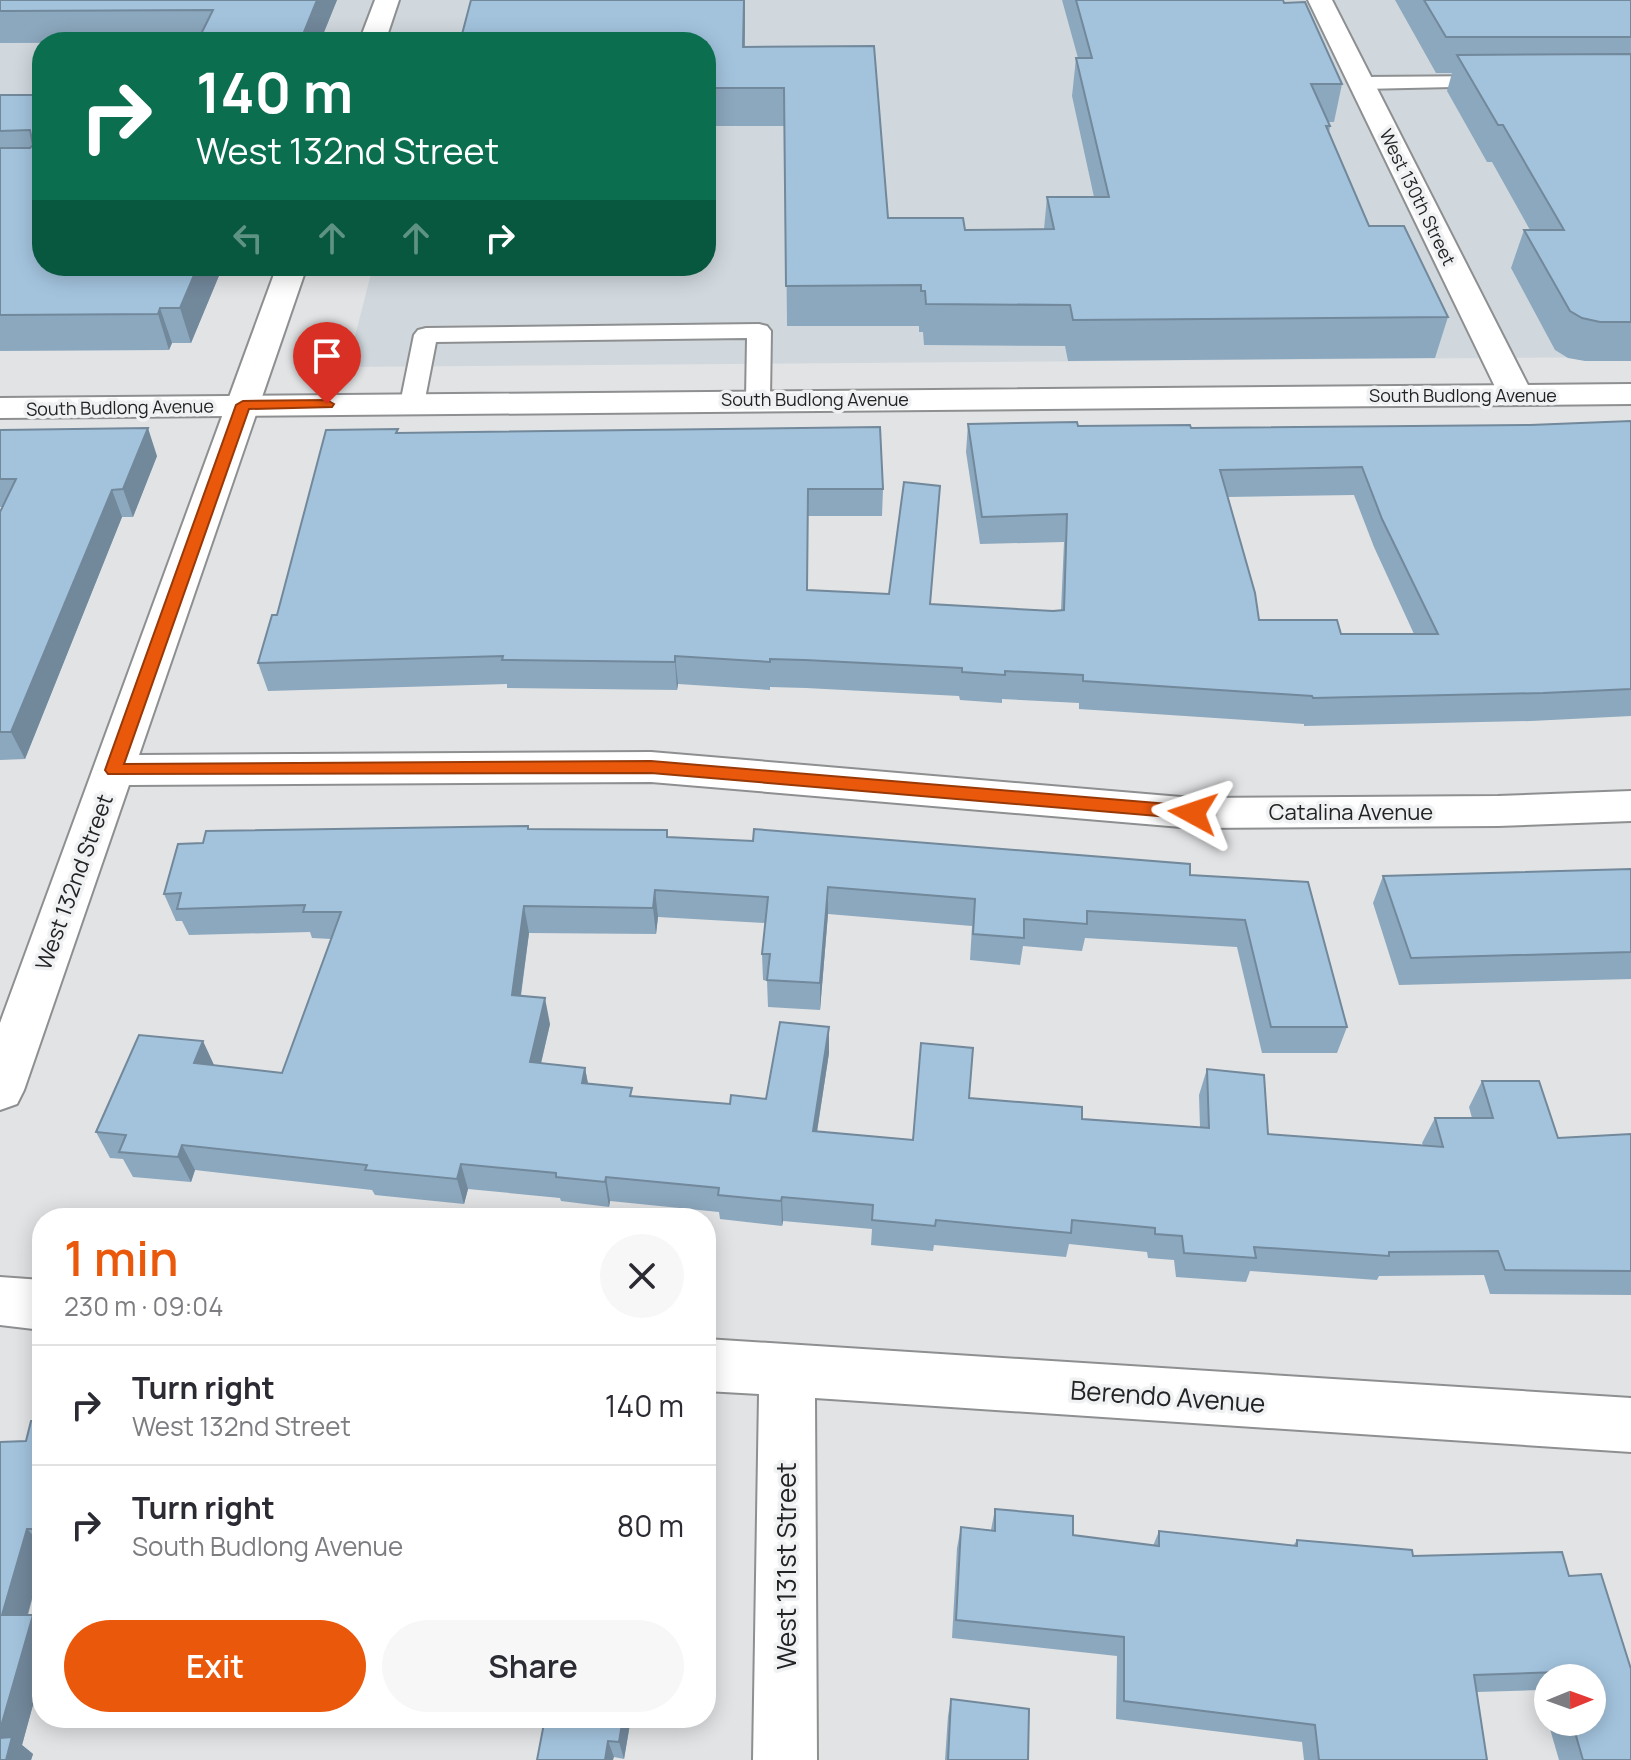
<!DOCTYPE html>
<meta charset="utf-8">
<style>
body{margin:0;font-family:Manrope,sans-serif;background:#f7f7f7;color:#2b2b33;height:100vh;display:flex;flex-direction:column;font-size:30px;white-space:nowrap}
*{box-sizing:border-box;margin:0}
p{font-size:26px;color:#7c7c81}
.icon{flex:none;width:44px;height:44px;fill:none;stroke:currentColor;stroke-width:2;stroke-linecap:round;stroke-linejoin:round}
.map{position:relative;flex:1;overflow:hidden}
.drawer{position:absolute;left:32px;top:1208px;width:684px;height:520px;display:flex;flex-direction:column;background:#fff;border-radius:32px;box-shadow:0 4px 20px #0003}
.drawer>*{flex:none}
.guide{position:absolute;left:32px;top:32px;width:684px;height:244px;border-radius:32px;box-shadow:0 4px 20px #0003;background:#0b6e4f;color:#fff;overflow:hidden}
.needle{width:52px;rotate:89deg}
.controls{position:absolute;left:1534px;top:1664px;display:grid;gap:16px}
.controls a{display:grid;place-items:center;width:72px;height:72px;border-radius:50%;background:#fff;box-shadow:0 4px 20px #0003;font-size:40px}
.pin{position:absolute;display:grid;place-items:center;width:68px;height:68px;color:#fff;margin:-82px -34px;border-radius:50% 50% 50% 0;rotate:-45deg;box-shadow:0 0 8px #0007}
.pin .icon{rotate:45deg}
.me{position:absolute;width:88px;margin:-44px;rotate:275deg;stroke-linejoin:round;filter:drop-shadow(0 0 6px #0008)}
.turn{display:flex;align-items:center;gap:28px;height:168px;padding:0 32px;font-size:36px}
.turn .icon{width:104px;height:104px;stroke-width:2.5}
.turn b{display:block;font-size:56px;line-height:68px}
.lanes{display:flex;align-items:center;height:76px;padding:0 32px;background:#0003;justify-content:center;gap:40px;direction:ltr}
.lanes .off{opacity:.35}
.round{display:grid;place-items:center;flex:none;width:84px;height:84px;border-radius:42px;background:#f7f7f7}
.headline{display:flex;align-items:center;justify-content:space-between;height:136px;padding:0 32px}
h1{font-size:48px;font-weight:600;line-height:60px;color:#ea580c}
.cta{display:flex;gap:16px;margin-top:auto;padding:16px 32px}
.cta a{flex:1;height:92px;border-radius:48px;background:#ea580c;color:#fff;font-size:32px;font-weight:600;line-height:92px;text-align:center}
.cta a+a{background:#f7f7f7;color:#2b2b33}
ul{padding:0;list-style:none}
li{display:flex;align-items:center;gap:24px;height:120px;padding:0 32px;border-top:2px solid #e1e1e2}
li div{flex:1}
li b{display:block;font-size:30px}
li em{font-style:normal}
.map>svg:first-child{display:block}
</style>
<div class="map">
<svg width="1631" height="1760" viewBox="0 0 1631 1760">
<rect width="100%" height="100%" fill="#e2e3e5"/>
<path fill="#d0d8de" d="M 0,0 L 1631,0 L 1631,357 L 347,367 L 373,266 L 706,266 L 706,42 L 42,42 L 42,226 L 0,226 Z"/>
<g fill="none" stroke-linecap="round" stroke-linejoin="round">
<g stroke="#8d8f90" stroke-width="4">
<path id="service" d="M 1492,76 L 1499,78 L 1502,82 L 1499,86 L 1362,89 L 1352,83 L 1362,77 Z
M 759,324 L 767,326 L 771,331 L 770,399 L 767,404 L 749,404 L 746,399 L 747,338 L 436,342 L 424,404 L 421,409 L 403,409 L 400,404 L 414,335 L 418,330 L 426,328 Z"/>
</g>
<g stroke="#8d8f90" stroke-width="4">
<path id="minor" d="M 375,0 L 399,0 L 385,42 L 359,42 Z
M 1308,0 L 1332,0 L 1533,395 L 1528,402 L 1516,405 L 1504,402 L 1499,395 Z
M 277,266 L 307,266 L 139,755 L 651,752 L 1193,798 L 1498,796 L 1631,791 L 1631,821 L 1498,826 L 1193,828 L 651,782 L 129,785 L 24,1090 L 17,1104 L 0,1110 L 0,1023 Z
M 0,1277 L 42,1280 L 42,1330 L 0,1325 Z
M 706,1339 L 1631,1398 L 1631,1452 L 815,1398 L 817,1760 L 753,1760 L 759,1394 L 706,1391 Z"/>
</g>
<g stroke="#8d8f90" stroke-width="4">
<path id="tertiary" d="M 1631,384 L 1631,404 L 0,418 L 0,398 Z"/>
</g>
<use href="#service" fill="#fff" fill-rule="evenodd"/>
<use href="#minor" fill="#fff" fill-rule="evenodd"/>
<use href="#tertiary" fill="#fff" fill-rule="evenodd"/>
</g>
<path fill="#8ca8be" fill-rule="evenodd" d="M 0,0 L 337,0 L 320,42 L 0,43 Z
M 1062,0 L 1283,0 L 1342,84 L 1334,122 L 1328,122 L 1330,126 L 1329,133 L 1369,226 L 1448,317 L 1435,358 L 1068,361 L 1065,346 L 924,345 L 923,332 L 919,332 L 919,326 L 787,326 L 785,126 L 706,126 L 706,42 L 745,13 L 745,47 L 874,46 L 888,218 L 965,230 L 1044,229 L 1047,197 L 1094,197 L 1072,96 L 1076,58 L 1078,58 Z
M 1395,0 L 1631,0 L 1631,361 L 1585,361 L 1568,358 L 1555,350 L 1511,268 L 1524,230 L 1530,230 L 1492,162 L 1487,162 L 1447,91 L 1452,73 L 1436,73 Z
M 0,95 L 42,95 L 42,266 L 223,266 L 191,343 L 172,343 L 169,350 L 0,351 Z
M 1631,421 L 1631,716 L 1531,721 L 1304,726 L 1304,724 L 1079,709 L 1079,703 L 1002,699 L 1002,703 L 960,700 L 959,696 L 806,688 L 770,687 L 770,690 L 678,684 L 677,690 L 507,688 L 507,684 L 268,691 L 258,663 L 277,615 L 399,433 L 883,489 L 882,516 L 808,516 L 808,590 L 930,604 L 1053,611 L 1061,610 L 1064,542 L 980,544 L 966,452 L 968,424 L 1191,428 L 1530,425 ZM 1354,495 L 1374,547 L 1414,634 L 1341,634 L 1259,620 L 1227,497 Z
M 0,430 L 157,456 L 133,517 L 122,517 L 25,759 L 0,760 L 0,512 L 3,507 L 0,507 Z
M 529,829 L 667,830 L 668,837 L 1190,875 L 1308,882 L 1347,1027 L 1337,1053 L 1262,1053 L 1237,947 L 1085,938 L 1082,951 L 1023,946 L 1020,965 L 970,960 L 972,926 L 828,914 L 820,1010 L 768,1007 L 767,981 L 763,980 L 762,954 L 765,923 L 658,917 L 656,934 L 529,933 L 521,996 L 550,1024 L 541,1064 L 585,1068 L 588,1084 L 633,1096 L 730,1104 L 766,1099 L 829,1053 L 817,1132 L 913,1140 L 969,1098 L 1082,1119 L 1200,1127 L 1199,1095 L 1207,1069 L 1268,1134 L 1423,1145 L 1422,1143 L 1435,1118 L 1472,1118 L 1469,1107 L 1482,1081 L 1558,1138 L 1631,1134 L 1631,1295 L 1490,1294 L 1484,1275 L 1379,1276 L 1377,1280 L 1250,1271 L 1246,1282 L 1176,1277 L 1174,1260 L 1148,1258 L 1147,1252 L 1069,1244 L 1066,1257 L 934,1245 L 933,1251 L 871,1245 L 872,1229 L 783,1221 L 782,1226 L 720,1219 L 719,1212 L 610,1201 L 609,1207 L 561,1201 L 560,1198 L 468,1189 L 464,1204 L 375,1195 L 372,1190 L 195,1170 L 191,1182 L 133,1177 L 123,1159 L 110,1158 L 96,1132 L 214,1066 L 282,1073 L 331,939 L 312,938 L 310,932 L 189,935 L 182,921 L 176,921 L 164,894 Z
M 1631,869 L 1631,979 L 1399,985 L 1373,903 L 1383,876 Z
M 42,1421 L 42,1562 L 28,1615 L 33,1615 L 42,1623 L 42,1672 L 22,1745 L 33,1754 L 31,1760 L 0,1760 L 26,1441 Z
M 995,1509 L 1073,1535 L 1153,1546 L 1159,1531 L 1293,1546 L 1297,1540 L 1413,1556 L 1569,1576 L 1631,1760 L 1559,1760 L 1548,1722 L 1592,1722 L 1592,1678 L 1548,1678 L 1548,1722 L 1539,1690 L 1477,1692 L 1487,1760 L 1304,1760 L 1302,1742 L 1116,1719 L 1117,1656 L 952,1638 L 957,1548 L 961,1527 L 991,1530 Z
M 951,1699 L 1028,1760 L 945,1760 L 948,1716 Z
M 545,1718 L 631,1718 L 624,1759 L 614,1757 Z"/>
<path fill="#72889b" d="M 317,0 L 337,0 L 320,42 L 300,42 Z
M 744,0 L 745,0 L 745,13 L 744,85 L 743,47 Z
M 198,266 L 223,266 L 191,343 L 180,308 Z
M 160,308 L 172,343 L 169,350 L 158,314 Z
M 148,428 L 157,456 L 133,517 L 123,489 Z
M 112,490 L 122,517 L 25,759 L 11,732 Z
M 675,656 L 678,684 L 677,690 L 675,662 Z
M 828,887 L 828,914 L 820,1010 L 820,983 Z
M 655,890 L 658,917 L 656,934 L 653,908 Z
M 524,906 L 529,933 L 517,1022 L 512,995 Z
M 545,998 L 550,1024 L 535,1088 L 530,1062 Z
M 829,1027 L 829,1053 L 813,1157 L 813,1131 Z
M 203,1041 L 215,1067 L 194,1063 Z
M 585,1068 L 590,1094 L 582,1083 Z
M 182,1145 L 195,1170 L 191,1182 L 178,1157 Z
M 461,1164 L 468,1189 L 464,1204 L 457,1179 Z
M 606,1177 L 610,1201 L 609,1207 L 605,1182 Z
M 782,1197 L 783,1221 L 782,1226 L 781,1201 Z
M 27,1529 L 42,1545 L 42,1562 L 22,1634 L 2,1615 Z
M 33,1615 L 42,1623 L 42,1672 L 22,1745 L 33,1754 L 31,1760 L 6,1760 L 0,1740 L 0,1730 Z
M 623,1718 L 631,1718 L 624,1759 L 619,1742 Z
M 608,1741 L 614,1757 L 613,1760 L 605,1760 Z"/>
<path fill="#a3c3dd" stroke="#72889b" stroke-width="2" fill-rule="evenodd" d="M 0,0 L 317,0 L 300,42 L 197,42 L 213,10 L 0,11 Z
M 471,0 L 744,0 L 743,47 L 874,46 L 888,218 L 963,218 L 965,230 L 1054,229 L 1047,197 L 1109,197 L 1076,58 L 1092,58 L 1076,0 L 1283,0 L 1284,3 L 1305,2 L 1342,84 L 1311,84 L 1330,126 L 1326,126 L 1369,226 L 1404,226 L 1448,317 L 1073,320 L 1070,305 L 926,304 L 925,291 L 921,291 L 921,285 L 786,286 L 784,88 L 706,88 L 706,42 L 460,42 Z
M 1424,0 L 1631,0 L 1631,37 L 1446,37 Z
M 1631,54 L 1631,322 L 1600,322 L 1582,318 L 1570,311 L 1524,230 L 1564,230 L 1503,125 L 1498,125 L 1457,55 Z
M 0,95 L 42,95 L 42,266 L 198,266 L 180,308 L 160,308 L 158,314 L 0,315 L 0,148 L 30,148 L 33,145 L 30,130 L 0,131 Z
M 1631,421 L 1631,689 L 1543,693 L 1313,698 L 1312,696 L 1083,681 L 1083,675 L 1005,671 L 1005,675 L 962,672 L 962,668 L 805,660 L 770,659 L 770,662 L 675,656 L 675,662 L 502,660 L 503,656 L 258,663 L 272,615 L 277,615 L 326,430 L 398,429 L 396,433 L 880,427 L 883,489 L 808,489 L 807,590 L 889,594 L 904,482 L 940,486 L 930,604 L 1053,611 L 1064,610 L 1067,514 L 982,517 L 968,424 L 1077,422 L 1078,426 L 1190,425 L 1191,428 L 1530,425 ZM 1362,467 L 1382,519 L 1438,634 L 1341,634 L 1337,620 L 1259,620 L 1255,593 L 1220,470 Z
M 148,428 L 123,489 L 112,490 L 11,732 L 0,732 L 0,512 L 16,479 L 0,479 L 0,430 Z
M 528,826 L 528,829 L 667,830 L 667,837 L 753,841 L 754,829 L 1190,864 L 1190,875 L 1308,882 L 1347,1027 L 1271,1027 L 1245,920 L 1087,911 L 1087,924 L 1024,919 L 1024,938 L 973,934 L 975,899 L 828,887 L 820,983 L 767,980 L 770,954 L 762,954 L 768,897 L 655,890 L 653,908 L 524,906 L 512,995 L 545,998 L 530,1062 L 585,1068 L 582,1083 L 632,1088 L 630,1096 L 730,1104 L 731,1095 L 766,1099 L 780,1022 L 829,1027 L 813,1131 L 913,1140 L 921,1043 L 973,1048 L 969,1098 L 1082,1107 L 1082,1119 L 1209,1128 L 1207,1069 L 1264,1075 L 1268,1134 L 1443,1147 L 1435,1118 L 1493,1118 L 1482,1081 L 1539,1081 L 1558,1138 L 1631,1134 L 1631,1271 L 1505,1270 L 1498,1251 L 1389,1252 L 1389,1256 L 1254,1247 L 1256,1258 L 1184,1253 L 1182,1236 L 1155,1234 L 1155,1228 L 1072,1220 L 1071,1233 L 936,1220 L 935,1226 L 872,1220 L 873,1205 L 782,1197 L 781,1201 L 718,1195 L 719,1188 L 606,1177 L 605,1182 L 556,1177 L 556,1173 L 461,1164 L 457,1179 L 365,1170 L 367,1165 L 182,1145 L 178,1157 L 119,1152 L 126,1135 L 96,1132 L 139,1035 L 203,1041 L 194,1063 L 282,1073 L 341,912 L 303,912 L 305,905 L 177,909 L 181,893 L 164,894 L 178,844 L 203,843 L 206,831 Z
M 1631,869 L 1631,952 L 1411,958 L 1383,876 Z
M 31,1421 L 42,1421 L 42,1529 L 27,1529 L 2,1615 L 33,1615 L 0,1730 L 0,1442 L 26,1441 Z
M 995,1509 L 1073,1516 L 1073,1535 L 1159,1546 L 1159,1531 L 1297,1546 L 1297,1540 L 1412,1550 L 1413,1556 L 1562,1552 L 1569,1576 L 1601,1574 L 1631,1669 L 1631,1760 L 1583,1760 L 1572,1722 L 1592,1722 L 1592,1678 L 1560,1678 L 1558,1672 L 1474,1675 L 1487,1760 L 1319,1760 L 1315,1725 L 1124,1701 L 1124,1637 L 956,1620 L 961,1527 L 995,1531 Z
M 951,1699 L 1029,1709 L 1028,1760 L 948,1760 Z
M 545,1718 L 623,1718 L 619,1742 L 608,1741 L 605,1760 L 537,1760 Z
M 12,1737 L 6,1760 L 0,1760 L 0,1738 Z"/>
<path fill="#ea580c" stroke="#983908" stroke-width="2" d="M 327,400 L 334,404 L 332,407 L 249,409 L 124,764 L 651,761 L 1193,806 L 1202,813 L 1193,819 L 651,773 L 108,774 L 105,770 L 236,405 L 243,401 Z"/>
<g text-anchor="middle" dominant-baseline="central" stroke-width="7" stroke-linejoin="round" paint-order="stroke">
<g font-size="18" fill="#222323" stroke="#eff1f2">
<text transform="translate(1418 197) rotate(64)">West 130th Street</text>
<text x="1463" y="395">South Budlong Avenue</text>
<text x="815" y="399">South Budlong Avenue</text>
<text transform="translate(120 407) rotate(-1)">South Budlong Avenue</text>
</g>
<g font-size="22" fill="#222323" stroke="#eff1f2">
<text x="1351" y="812">Catalina Avenue</text>
<text transform="translate(74 882) rotate(-70)">West 132nd Street</text>
</g>
<g font-size="26" fill="#222323" stroke="#eff1f2">
<text transform="translate(1168 1396) rotate(4)">Berendo Avenue</text>
<text transform="translate(786 1566) rotate(-90)">West 131st Street</text>
</g>
</g>
</svg>
<div class="controls">
<a><svg class="needle" viewBox="-14 -14 28 28"><path d="M0-13l5 13h-10z" fill="#e53935"/><path d="M0 13l5-13h-10z" fill="#7c7c81"/></svg></a>
</div>
<div class="pin" style="left:327px;top:404px;background:#d93025"><svg class="icon" aria-label="arrive" viewBox="0 0 24 24"><path d="M6 21V4h12l-3 4 3 4H6"/></svg></div>
<svg class="me" style="left:1193px;top:813px" viewBox="-20 -20 40 40"><path d="M0-17L14 15 0 8-14 15z" fill="#ea580c" stroke="#fff" stroke-width="4"/></svg>
<div class="guide">
<div class="turn"><svg class="icon" aria-label="right" viewBox="0 0 24 24"><path d="M7 20v-9h11M14 6l5 5-5 5"/></svg><div><b>140 m</b>West 132nd Street</div></div>
<div class="lanes"><svg class="icon off" aria-label="left" viewBox="0 0 24 24"><path d="M17 20v-9H6M10 6l-5 5 5 5"/></svg><svg class="icon off" aria-label="ahead" viewBox="0 0 24 24"><path d="M12 20V5M6 11l6-6 6 6"/></svg><svg class="icon off" aria-label="ahead" viewBox="0 0 24 24"><path d="M12 20V5M6 11l6-6 6 6"/></svg><svg class="icon" aria-label="right" viewBox="0 0 24 24"><path d="M7 20v-9h11M14 6l5 5-5 5"/></svg></div>
</div>
<section class="drawer">
<div class="headline"><div><h1>1 min</h1><p>230 m · 09:04</p></div><a class="round"><svg class="icon" aria-label="close" viewBox="0 0 24 24"><path d="M6 6l12 12M18 6L6 18"/></svg></a></div>
<ul>
<li><svg class="icon" aria-label="right" viewBox="0 0 24 24"><path d="M7 20v-9h11M14 6l5 5-5 5"/></svg><div><b>Turn right</b><p>West 132nd Street</p></div><em>140 m</em></li>
<li><svg class="icon" aria-label="right" viewBox="0 0 24 24"><path d="M7 20v-9h11M14 6l5 5-5 5"/></svg><div><b>Turn right</b><p>South Budlong Avenue</p></div><em>80 m</em></li>
</ul>
<div class="cta"><a>Exit</a><a>Share</a></div>
</section>
</div>
